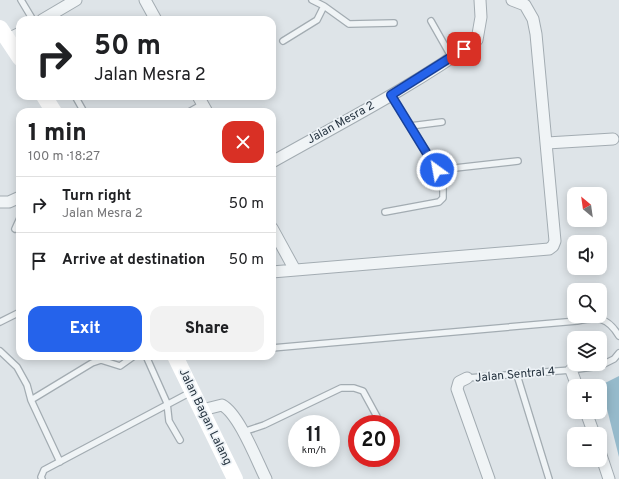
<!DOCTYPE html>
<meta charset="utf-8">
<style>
body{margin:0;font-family:Overpass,sans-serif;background:#f2f2f2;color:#202124;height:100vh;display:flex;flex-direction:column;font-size:15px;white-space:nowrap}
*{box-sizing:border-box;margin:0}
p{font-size:13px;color:#757577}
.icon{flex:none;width:22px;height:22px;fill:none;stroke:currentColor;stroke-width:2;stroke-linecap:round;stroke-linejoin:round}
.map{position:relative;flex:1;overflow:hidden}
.panel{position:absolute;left:16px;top:108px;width:260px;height:252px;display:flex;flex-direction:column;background:#fff;border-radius:12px;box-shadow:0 2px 10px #0003}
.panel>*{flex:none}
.banner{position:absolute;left:16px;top:16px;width:260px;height:84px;border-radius:12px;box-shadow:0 2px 10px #0003;background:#fff;color:#202124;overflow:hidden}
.needle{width:26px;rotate:331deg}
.controls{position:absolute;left:567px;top:187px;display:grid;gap:8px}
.controls a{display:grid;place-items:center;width:40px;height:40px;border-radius:8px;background:#fff;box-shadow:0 2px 10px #0003;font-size:20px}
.speed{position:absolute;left:288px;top:415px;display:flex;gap:8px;font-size:20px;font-weight:700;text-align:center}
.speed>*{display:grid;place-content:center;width:52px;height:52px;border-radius:50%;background:#fff;box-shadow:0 2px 10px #0003;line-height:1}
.speed small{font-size:10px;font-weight:400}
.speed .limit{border:6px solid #d22;background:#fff;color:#111}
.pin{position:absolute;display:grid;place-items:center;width:34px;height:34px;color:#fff;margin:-17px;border-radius:8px;box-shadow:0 2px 6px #0006}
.me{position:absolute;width:44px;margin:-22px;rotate:328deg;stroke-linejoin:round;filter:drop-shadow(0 0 3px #0008)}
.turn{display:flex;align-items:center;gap:14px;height:84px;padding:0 12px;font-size:18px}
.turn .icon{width:52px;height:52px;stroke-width:2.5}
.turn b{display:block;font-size:28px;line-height:34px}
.round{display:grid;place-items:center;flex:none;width:42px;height:42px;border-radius:12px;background:#f2f2f2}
.summary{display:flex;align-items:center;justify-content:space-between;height:68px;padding:0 12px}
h1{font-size:24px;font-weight:800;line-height:30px}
.button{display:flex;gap:8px;margin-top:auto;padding:8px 12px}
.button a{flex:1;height:46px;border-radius:12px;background:#2563eb;color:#fff;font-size:16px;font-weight:800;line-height:46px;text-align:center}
.button a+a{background:#f2f2f2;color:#202124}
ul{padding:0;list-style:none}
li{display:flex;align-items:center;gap:12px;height:56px;padding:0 12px;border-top:1px solid #e0e0e0}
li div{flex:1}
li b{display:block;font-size:15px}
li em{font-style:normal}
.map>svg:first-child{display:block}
</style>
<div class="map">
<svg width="619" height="479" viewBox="0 0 619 479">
<rect width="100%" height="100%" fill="#dee4e8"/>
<path fill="#96bacb" d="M 619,376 L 619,457 L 601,385 Z"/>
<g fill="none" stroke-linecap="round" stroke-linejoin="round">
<g stroke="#a3acb2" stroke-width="8">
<path id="lane" d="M 21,0 L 33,20
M 312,0 L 324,6 L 349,24 L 394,23
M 431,21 L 452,58
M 283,41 L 317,20 L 324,6
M 75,96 L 84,112
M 189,112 L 203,104
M 410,126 L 442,122
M 437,170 L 518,161
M 385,212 L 439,202 L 443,198 L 443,178 L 391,95
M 15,229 L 20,218
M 0,322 L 20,312
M 272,348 L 577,321 C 597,317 607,316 619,336
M 0,351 L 17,367 L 27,385 L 31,400 L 60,462
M 146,356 L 167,403 L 169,421 L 180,440
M 517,375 L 549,479
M 467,378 L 571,370 L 600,366 L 614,359 L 619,353
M 31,400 L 92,363 L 101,360 L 120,366 L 134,356
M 243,432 L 264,425 L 341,388 L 354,388 L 363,391 L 381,424
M 42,479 L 41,477 L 44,470 L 191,392"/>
</g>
<g stroke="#a3acb2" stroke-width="13">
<path id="street" d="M 145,0 L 156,20
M 42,20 L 76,0
M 8,39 L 20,33
M 198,96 L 207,112
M 547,143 L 613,139
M 272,162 C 341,123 412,87 477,40 L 481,17 L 480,0
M 0,202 L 9,202 L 20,197
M 272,228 L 295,270
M 272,272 L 549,249 L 553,246 L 555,241 L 536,34 L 533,19 L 525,5 L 512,0
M 571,370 L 577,386
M 467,378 L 459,382 L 457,389 L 489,479
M 202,410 L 222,405 C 239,414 257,461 266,479
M 586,412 L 594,434
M 600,452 L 609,479"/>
</g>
<use href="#lane" stroke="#f0f4f6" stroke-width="5.5"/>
<use href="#street" stroke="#f0f4f6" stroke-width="11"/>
<path stroke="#fff" stroke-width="16" d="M 0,28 L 20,58
M 44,96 L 54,112
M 175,356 L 235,479"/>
</g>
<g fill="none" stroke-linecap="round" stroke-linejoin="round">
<g stroke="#184099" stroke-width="10">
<path id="route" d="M 437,170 L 391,95 L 464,49"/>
</g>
<use href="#route" stroke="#2563eb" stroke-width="7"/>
</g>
<g text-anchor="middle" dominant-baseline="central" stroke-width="3.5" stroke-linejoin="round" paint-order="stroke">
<g font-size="12" fill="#263440" stroke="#edf2f6">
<text transform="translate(341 123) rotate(-29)">Jalan Mesra 2</text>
<text transform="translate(515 375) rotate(-5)">Jalan Sentral 4</text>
<text transform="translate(205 417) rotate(64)">Jalan Bagan Lalang</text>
</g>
</g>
</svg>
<div class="controls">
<a><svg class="needle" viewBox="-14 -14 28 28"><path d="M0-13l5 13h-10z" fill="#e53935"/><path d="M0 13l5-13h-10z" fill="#757577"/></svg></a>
<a><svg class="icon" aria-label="sound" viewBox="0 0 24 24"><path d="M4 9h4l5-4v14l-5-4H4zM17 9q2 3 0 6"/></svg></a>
<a><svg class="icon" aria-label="search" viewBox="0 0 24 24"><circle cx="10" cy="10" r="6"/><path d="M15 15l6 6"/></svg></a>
<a><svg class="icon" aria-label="layers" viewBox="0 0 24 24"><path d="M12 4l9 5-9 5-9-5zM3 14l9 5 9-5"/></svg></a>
<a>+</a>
<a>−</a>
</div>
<div class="speed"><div>11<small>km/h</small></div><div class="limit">20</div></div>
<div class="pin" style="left:464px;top:49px;background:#d93025"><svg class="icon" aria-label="arrive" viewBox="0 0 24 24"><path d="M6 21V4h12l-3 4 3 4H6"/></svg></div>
<svg class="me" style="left:437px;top:170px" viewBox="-20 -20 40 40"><circle r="17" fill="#2563eb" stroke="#fff" stroke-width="3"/><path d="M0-11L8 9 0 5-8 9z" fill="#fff"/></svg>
<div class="banner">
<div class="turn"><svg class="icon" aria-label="right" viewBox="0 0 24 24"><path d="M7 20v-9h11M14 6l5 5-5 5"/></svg><div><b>50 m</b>Jalan Mesra 2</div></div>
</div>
<section class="panel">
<div class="summary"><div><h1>1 min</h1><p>100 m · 18:27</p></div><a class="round" style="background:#d93025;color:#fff"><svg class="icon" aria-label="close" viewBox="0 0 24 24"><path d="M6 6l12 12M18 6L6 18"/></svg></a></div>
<ul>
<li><svg class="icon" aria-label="right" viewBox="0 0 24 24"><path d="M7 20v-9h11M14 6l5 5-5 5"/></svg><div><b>Turn right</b><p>Jalan Mesra 2</p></div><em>50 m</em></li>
<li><svg class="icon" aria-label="arrive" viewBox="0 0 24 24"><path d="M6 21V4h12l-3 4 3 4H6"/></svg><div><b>Arrive at destination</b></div><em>50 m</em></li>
</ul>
<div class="button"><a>Exit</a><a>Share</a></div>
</section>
</div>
